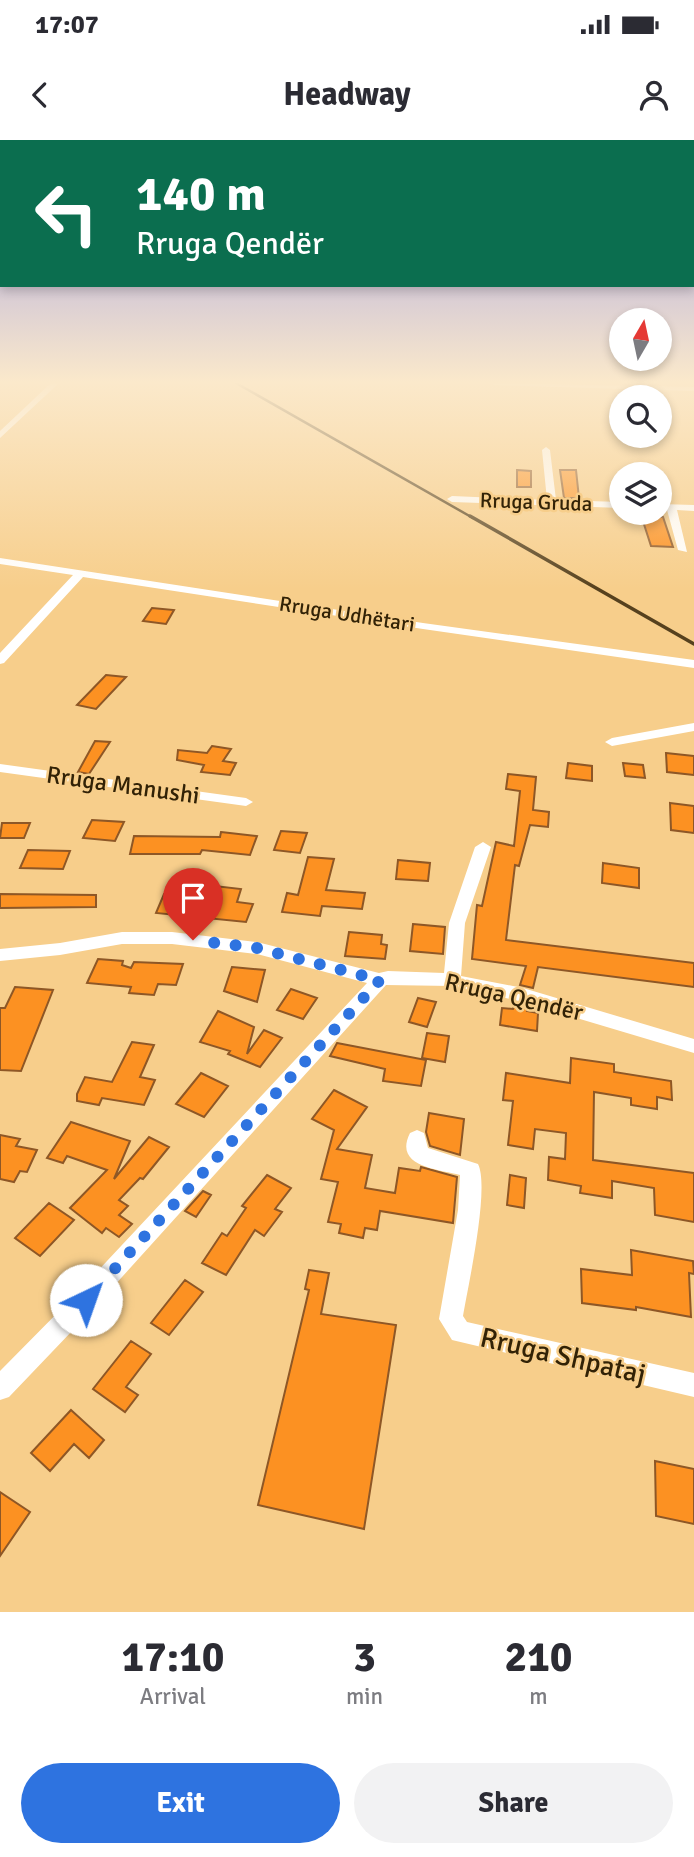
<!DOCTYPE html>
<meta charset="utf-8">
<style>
body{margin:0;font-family:Signika,sans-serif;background:#f2f2f3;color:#2b2b33;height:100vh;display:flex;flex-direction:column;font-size:26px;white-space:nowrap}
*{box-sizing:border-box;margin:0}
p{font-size:23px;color:#7c7c81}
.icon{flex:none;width:38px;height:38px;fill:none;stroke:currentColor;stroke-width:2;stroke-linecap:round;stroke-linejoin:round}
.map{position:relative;height:1472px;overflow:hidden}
.side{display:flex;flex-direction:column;background:#fff;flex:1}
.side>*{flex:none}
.top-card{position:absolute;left:0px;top:0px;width:695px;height:147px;box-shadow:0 4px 10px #0003;background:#0b6e4f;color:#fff;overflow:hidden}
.needle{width:46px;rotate:9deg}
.controls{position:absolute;left:609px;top:168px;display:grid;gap:14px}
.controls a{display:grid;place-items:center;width:63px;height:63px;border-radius:50%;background:#fff;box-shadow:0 4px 10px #0003;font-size:35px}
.pin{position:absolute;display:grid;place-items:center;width:60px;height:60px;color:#fff;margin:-72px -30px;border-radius:50% 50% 50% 0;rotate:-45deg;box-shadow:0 0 7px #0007}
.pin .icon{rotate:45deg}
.me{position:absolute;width:77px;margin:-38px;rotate:42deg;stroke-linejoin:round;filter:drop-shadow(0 0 5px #0008)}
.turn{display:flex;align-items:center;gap:24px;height:147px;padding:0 21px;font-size:32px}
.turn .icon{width:91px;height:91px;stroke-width:2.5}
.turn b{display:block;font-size:49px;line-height:60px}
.eta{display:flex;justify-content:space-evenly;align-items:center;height:119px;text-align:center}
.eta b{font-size:42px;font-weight:700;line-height:49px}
.button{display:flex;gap:14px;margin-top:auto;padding:14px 21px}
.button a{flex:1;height:80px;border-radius:42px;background:#2e73e0;color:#fff;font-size:28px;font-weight:700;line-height:80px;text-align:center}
.button a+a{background:#f2f2f3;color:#2b2b33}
.status{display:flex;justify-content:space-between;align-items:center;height:49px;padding:0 35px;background:#fff;direction:ltr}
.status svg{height:19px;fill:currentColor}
header{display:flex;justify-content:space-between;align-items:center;height:91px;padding:0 21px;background:#fff;font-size:32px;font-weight:700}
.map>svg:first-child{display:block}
</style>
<div class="status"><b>17:07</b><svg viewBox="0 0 49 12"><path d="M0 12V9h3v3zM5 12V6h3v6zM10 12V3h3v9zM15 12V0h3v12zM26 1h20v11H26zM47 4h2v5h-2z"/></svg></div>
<header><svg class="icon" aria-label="back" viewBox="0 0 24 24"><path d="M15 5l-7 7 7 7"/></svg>Headway<svg class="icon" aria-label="person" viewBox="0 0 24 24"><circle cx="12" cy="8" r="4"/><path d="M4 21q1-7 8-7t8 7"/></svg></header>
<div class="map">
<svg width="694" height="1472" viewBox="0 0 694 1472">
<rect width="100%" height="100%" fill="#f7ce8b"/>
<path fill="#fc9122" stroke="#8e5726" stroke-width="2" d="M 517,330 L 531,331 L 531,347 L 517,347 Z
M 560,330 L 576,330 L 579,358 L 564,358 Z
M 641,375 L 663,377 L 673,407 L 651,406 Z
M 152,468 L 174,470 L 166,484 L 143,481 Z
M 106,535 L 126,537 L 96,569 L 77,565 Z
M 95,601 L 110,602 L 89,634 L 78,632 Z
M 212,606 L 231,609 L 223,621 L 236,623 L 230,635 L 201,632 L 204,625 L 177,620 L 178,610 L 207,613 Z
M 666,613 L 694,616 L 694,635 L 667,632 Z
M 568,623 L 592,626 L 592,641 L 566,638 Z
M 623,623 L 643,625 L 645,638 L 625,636 Z
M 508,634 L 536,637 L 533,670 L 549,672 L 548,687 L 530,685 L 519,726 L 515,725 L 506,800 L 694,823 L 694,847 L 538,827 L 533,848 L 520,845 L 526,826 L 472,819 L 477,765 L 482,766 L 496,702 L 514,706 L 520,651 L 506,649 Z
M 670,663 L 694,666 L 694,693 L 671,690 Z
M 92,680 L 124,682 L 115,701 L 83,698 Z
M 2,683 L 30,683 L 24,698 L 0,698 Z
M 281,691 L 307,693 L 300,713 L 274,710 Z
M 221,692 L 257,696 L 250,715 L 202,710 L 200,714 L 130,714 L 134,696 L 220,697 Z
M 28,710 L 70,711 L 63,729 L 20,728 Z
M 308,717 L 334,719 L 326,750 L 365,753 L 362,769 L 322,766 L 320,776 L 282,772 L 287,753 L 298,755 Z
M 398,720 L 430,723 L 428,741 L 396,739 Z
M 603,723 L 639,728 L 639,748 L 602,743 Z
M 180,742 L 241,749 L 237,762 L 253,764 L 246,782 L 156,773 L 164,754 L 174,755 Z
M 0,754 L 96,755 L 96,767 L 0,768 Z
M 413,784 L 445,787 L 443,814 L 410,811 Z
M 349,792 L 382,795 L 381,804 L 387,805 L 385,819 L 345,816 Z
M 98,819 L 123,821 L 122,825 L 131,828 L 134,822 L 183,824 L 176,845 L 158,844 L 154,855 L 129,853 L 131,847 L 87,843 Z
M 232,827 L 265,830 L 257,862 L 224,851 Z
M 15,847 L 53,850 L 21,931 L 0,930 L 0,868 L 5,868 Z
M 291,849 L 317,858 L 303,879 L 277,870 Z
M 418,858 L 436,862 L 427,887 L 409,882 Z
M 515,863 L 528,866 L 527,871 L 538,873 L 537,891 L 500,885 L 502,868 L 513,869 Z
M 218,871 L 254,887 L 247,914 L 264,890 L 282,898 L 260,927 L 228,914 L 230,911 L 200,902 Z
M 427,893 L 449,896 L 445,922 L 422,918 Z
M 132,902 L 154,905 L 140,937 L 155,940 L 144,965 L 102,958 L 99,965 L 77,961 L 77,954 L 85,937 L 112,942 Z
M 337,903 L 426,920 L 421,946 L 383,941 L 385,929 L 330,916 Z
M 571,918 L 614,924 L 614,932 L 671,941 L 672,960 L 657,957 L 657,969 L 631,965 L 631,958 L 594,952 L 593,1020 L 694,1033 L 694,1082 L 655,1075 L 654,1048 L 612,1041 L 612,1058 L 580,1053 L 581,1046 L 548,1040 L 549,1017 L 565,1019 L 566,993 L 535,989 L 533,1009 L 508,1005 L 513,961 L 503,960 L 506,933 L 570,943 Z
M 201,933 L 228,946 L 204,977 L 176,964 Z
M 334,950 L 367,967 L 337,1009 L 372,1015 L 365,1048 L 395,1053 L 399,1028 L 420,1031 L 421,1027 L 457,1037 L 453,1083 L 380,1071 L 377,1090 L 365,1088 L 363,1098 L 339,1093 L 341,1084 L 328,1082 L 338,1042 L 321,1039 L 334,990 L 312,979 Z
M 429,973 L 464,979 L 460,1015 L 430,1006 L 426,992 Z
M 71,982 L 130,1001 L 114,1039 L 149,997 L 169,1007 L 143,1039 L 140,1038 L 119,1060 L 128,1066 L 119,1075 L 132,1084 L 119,1097 L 106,1088 L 102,1093 L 70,1068 L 107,1030 L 67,1016 L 63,1023 L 47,1018 Z
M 0,995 L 20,999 L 16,1006 L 37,1010 L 27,1032 L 20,1031 L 14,1042 L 0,1039 Z
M 267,1035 L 291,1048 L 275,1069 L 282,1072 L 264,1096 L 255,1090 L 226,1135 L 202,1123 L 222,1093 L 227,1096 L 246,1068 L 242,1066 Z
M 510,1035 L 526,1038 L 524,1068 L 507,1065 Z
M 203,1051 L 211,1055 L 196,1077 L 185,1071 Z
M 49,1063 L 74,1080 L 40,1116 L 15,1098 Z
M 631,1110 L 693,1121 L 694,1134 L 689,1133 L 691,1177 L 636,1167 L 636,1170 L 582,1163 L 581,1129 L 632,1135 Z
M 309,1130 L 329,1133 L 321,1174 L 396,1185 L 364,1389 L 258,1365 L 309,1150 L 305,1149 Z
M 185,1140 L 203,1152 L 169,1195 L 151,1183 Z
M 131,1201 L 151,1214 L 126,1247 L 138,1255 L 125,1272 L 93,1249 Z
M 71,1270 L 104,1300 L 89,1318 L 74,1304 L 50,1331 L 31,1313 Z
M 655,1321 L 694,1329 L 694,1384 L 656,1376 Z
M 0,1352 L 30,1372 L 0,1416 Z"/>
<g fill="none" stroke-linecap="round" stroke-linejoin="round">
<path fill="#fff" fill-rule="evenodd" d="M 51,243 L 59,243 L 0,298 L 0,291 Z
M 490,243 L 694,247 L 694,251 L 494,245 Z
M 546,307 L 550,310 L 556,360 L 621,362 L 621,368 L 452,362 L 447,359 L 452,356 L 547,360 L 542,310 Z
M 660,364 L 694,365 L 694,371 L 677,370 L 687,412 L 678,410 L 667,370 L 660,370 Z
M 0,418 L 423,483 L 694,520 L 694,528 L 423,489 L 83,437 L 4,523 L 0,524 L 0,513 L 73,435 L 0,424 Z
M 694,583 L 694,591 L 612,606 L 605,602 L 612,598 Z
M 0,624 L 246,658 L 253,662 L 246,666 L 0,632 Z
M 483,702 L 491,707 L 465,783 L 461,836 L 523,848 L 694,899 L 694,913 L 523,862 L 452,846 L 386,845 L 94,1168 L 9,1257 L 0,1260 L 0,1231 L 78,1152 L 367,843 L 257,814 L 172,804 L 122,804 L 60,815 L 0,821 L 0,809 L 60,803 L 122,792 L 172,792 L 257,802 L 379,833 L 388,831 L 444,833 L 449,783 L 475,707 Z
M 417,990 L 424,993 L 428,1008 L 478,1024 C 490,1048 468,1146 463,1176 L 467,1182 L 694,1233 L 694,1257 L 452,1200 L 439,1179 L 458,1070 L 460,1035 C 438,1029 393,1027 410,993 Z"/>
<path stroke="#56411e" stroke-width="2.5" d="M 236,243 L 473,378"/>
<path stroke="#56411e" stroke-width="3.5" d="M 470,376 L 694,504"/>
</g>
<linearGradient id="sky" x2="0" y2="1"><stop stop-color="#9d9ce5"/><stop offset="0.54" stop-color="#fbe9cb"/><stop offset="1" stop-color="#fbe9cb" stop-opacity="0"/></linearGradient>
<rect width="694" height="449" fill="url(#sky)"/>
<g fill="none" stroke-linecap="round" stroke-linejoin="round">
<path stroke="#2e73e0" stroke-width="12" stroke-dasharray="0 21.6" d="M 86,1160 L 380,840 L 257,808 L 193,800"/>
</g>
<g text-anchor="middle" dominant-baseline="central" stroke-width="5" stroke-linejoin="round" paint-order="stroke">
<g font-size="21" fill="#322206" stroke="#f7ce8b">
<text transform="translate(536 362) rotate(2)">Rruga Gruda</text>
<text transform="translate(347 474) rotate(9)">Rruga Udhëtari</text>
</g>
<g font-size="24" fill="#322206" stroke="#f7ce8b">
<text transform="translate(123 645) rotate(8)">Rruga Manushi</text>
<text transform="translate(514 857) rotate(13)">Rruga Qendër</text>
</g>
<g font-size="28" fill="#322206" stroke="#f7ce8b">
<text transform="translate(563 1216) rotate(13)">Rruga Shpataj</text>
</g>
</g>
</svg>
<div class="controls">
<a><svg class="needle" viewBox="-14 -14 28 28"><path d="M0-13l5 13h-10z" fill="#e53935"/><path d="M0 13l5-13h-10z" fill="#7c7c81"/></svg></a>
<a><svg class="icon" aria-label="search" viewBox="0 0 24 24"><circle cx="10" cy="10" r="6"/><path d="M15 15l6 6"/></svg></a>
<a><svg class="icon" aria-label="layers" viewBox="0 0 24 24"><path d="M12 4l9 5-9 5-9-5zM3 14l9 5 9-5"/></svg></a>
</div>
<div class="pin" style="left:193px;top:800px;background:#d93025"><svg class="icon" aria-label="arrive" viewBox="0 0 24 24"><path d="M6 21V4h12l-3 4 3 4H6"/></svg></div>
<svg class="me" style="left:86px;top:1160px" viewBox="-20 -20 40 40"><circle r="19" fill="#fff"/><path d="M0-13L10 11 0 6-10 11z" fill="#2e73e0"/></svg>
<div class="top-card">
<div class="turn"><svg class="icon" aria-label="left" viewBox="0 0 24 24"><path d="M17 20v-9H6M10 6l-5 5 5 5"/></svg><div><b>140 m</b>Rruga Qendër</div></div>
</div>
</div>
<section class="side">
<div class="eta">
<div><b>17:10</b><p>Arrival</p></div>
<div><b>3</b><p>min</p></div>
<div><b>210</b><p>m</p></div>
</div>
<div class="button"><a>Exit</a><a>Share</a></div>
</section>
